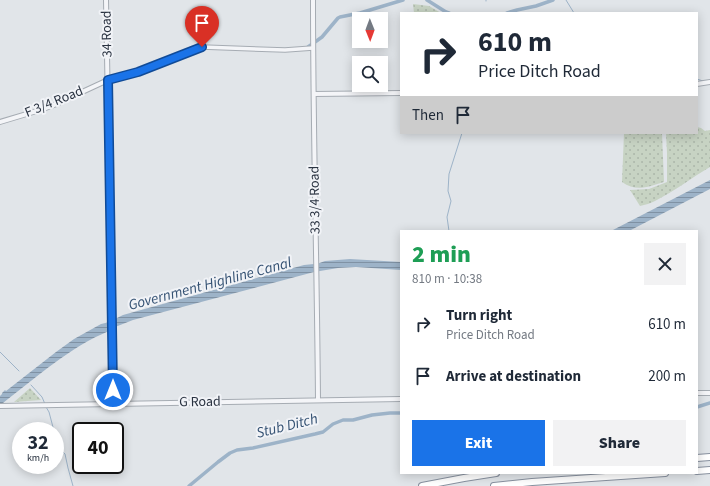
<!DOCTYPE html>
<meta charset="utf-8">
<style>
body{margin:0;font-family:"Source Sans 3",sans-serif;background:#f2f2f3;color:#1f2937;height:100vh;display:flex;flex-direction:column;font-size:15px;white-space:nowrap}
*{box-sizing:border-box;margin:0}
p{font-size:13px;color:#747a83}
.icon{flex:none;width:22px;height:22px;fill:none;stroke:currentColor;stroke-width:2;stroke-linecap:round;stroke-linejoin:round}
.map{position:relative;flex:1;overflow:hidden}
.details{position:absolute;left:400px;top:230px;width:298px;height:244px;display:flex;flex-direction:column;background:#fff;border-radius:0px;box-shadow:0 2px 10px #0003}
.details>*{flex:none}
.top-card{position:absolute;left:400px;top:12px;width:298px;height:122px;border-radius:0px;box-shadow:0 2px 10px #0003;background:#fff;color:#1f2937;overflow:hidden}
.needle{width:26px;rotate:179deg}
.controls{position:absolute;left:352px;top:12px;display:grid;gap:8px}
.controls a{display:grid;place-items:center;width:36px;height:36px;border-radius:0px;background:#fff;box-shadow:0 2px 10px #0003;font-size:20px}
.speed{position:absolute;left:12px;top:422px;display:flex;gap:8px;font-size:20px;font-weight:700;text-align:center}
.speed>*{display:grid;place-content:center;width:52px;height:52px;border-radius:50%;background:#fff;box-shadow:0 2px 10px #0003;line-height:1}
.speed small{font-size:10px;font-weight:400}
.speed .limit{border:2px solid #111;border-radius:6px;background:#fff;color:#111}
.pin{position:absolute;display:grid;place-items:center;width:34px;height:34px;color:#fff;margin:-41px -17px;border-radius:50% 50% 50% 0;rotate:-45deg;box-shadow:0 0 4px #0007}
.pin .icon{rotate:45deg}
.me{position:absolute;width:44px;margin:-22px;rotate:0deg;stroke-linejoin:round;filter:drop-shadow(0 0 3px #0008)}
.turn{display:flex;align-items:center;gap:14px;height:84px;padding:0 12px;font-size:18px}
.turn .icon{width:52px;height:52px;stroke-width:2.5}
.turn b{display:block;font-size:28px;line-height:34px}
.then{display:flex;align-items:center;height:38px;padding:0 12px;background:#0003;gap:8px;font-size:15px}
.round{display:grid;place-items:center;flex:none;width:42px;height:42px;border-radius:0px;background:#f2f2f3}
.overview{display:flex;align-items:center;justify-content:space-between;height:68px;padding:0 12px}
h1{font-size:24px;font-weight:800;line-height:30px;color:#1e9e55}
.primary-button{display:flex;gap:8px;margin-top:auto;padding:8px 12px}
.primary-button a{flex:1;height:46px;border-radius:0px;background:#1a73e8;color:#fff;font-size:16px;font-weight:800;line-height:46px;text-align:center}
.primary-button a+a{background:#f2f2f3;color:#1f2937}
ul{padding:0;list-style:none}
li{display:flex;align-items:center;gap:12px;height:52px;padding:0 12px}
li div{flex:1}
li b{display:block;font-size:15px}
li em{font-style:normal}
.map>svg:first-child{display:block}
</style>
<div class="map">
<svg width="710" height="486" viewBox="0 0 710 486">
<defs>
<pattern id="grass-dots" width="8" height="8" patternUnits="userSpaceOnUse"><rect width="8" height="8" fill="#c7d3c3"/><path d="M2 2h.1M6 6h.1" fill="none" stroke="#abb6a9" stroke-width="1.8" stroke-linecap="round"/></pattern>
<pattern id="water-rules" width="6" height="5" patternUnits="userSpaceOnUse"><rect width="6" height="5" fill="#9db3c8"/><path d="M0 2.5h6" fill="none" stroke="#8092a4"/></pattern>
</defs>
<rect width="100%" height="100%" fill="#e1e5e9"/>
<path fill="url(#grass-dots)" d="M 413,4 L 429,6 L 441,13 L 414,13 Z
M 697,127 L 701,128 L 705,131 L 710,130 L 710,167 C 691,178 675,191 655,201 C 651,203 645,205 640,206 L 630,190 L 649,189 L 667,182 L 667,153 L 666,133 L 697,133 Z
M 624,133 L 662,133 L 664,182 C 648,187 636,192 622,182 Z
M 30,388 L 41,400 L 14,402 Z"/>
<path fill="url(#water-rules)" d="M 710,180 L 710,189 L 629,231 L 611,231 Z
M 350,259 L 401,262 L 401,270 L 356,267 L 338,268 L 314,272 L 133,320 L 110,329 L 109,331 C 70,347 37,377 3,403 L 0,404 L 0,396 L 2,394 L 2,393 L 5,390 L 6,391 L 56,352 L 74,339 L 101,324 L 114,321 L 115,319 L 123,315 L 304,265 L 314,264 L 314,265 L 325,261 Z"/>
<g fill="none" stroke-linecap="round" stroke-linejoin="round">
<path stroke="#9db3c8" stroke-width="1" d="M 486,0 L 486,1
M 566,0 L 574,13
M 697,79 L 703,81
M 449,231 L 447,217 L 451,201 L 448,191 L 449,174 L 462,133
M 0,352 L 19,371
M 31,385 L 42,397 L 45,404
M 46,407 L 49,412 L 54,431
M 55,441 L 58,447 L 65,454 L 68,468 L 73,486"/>
<path stroke="#9db3c8" stroke-width="3.5" d="M 427,0 L 446,12 L 449,13
M 507,13 L 517,10 L 536,6 L 553,0
M 308,47 L 322,37 L 338,18 L 340,17 L 360,13 L 403,0
M 697,407 L 710,403
M 189,486 L 218,462 L 230,453 L 237,450 L 253,448 L 315,434 L 323,432 L 333,424 L 343,420 L 353,420 L 372,415 L 390,413 L 401,413"/>
<g stroke="#a6acb3" stroke-width="5.5">
<path id="minor" d="M 108,80 L 138,72 L 202,47 L 285,50 L 313,48"/>
</g>
<g stroke="#a6acb3" stroke-width="6">
<path id="tertiary" d="M 106,0 L 112,329 L 113,404
M 313,0 C 313,133 317,267 318,400
M 697,84 L 710,82
M 314,94 L 401,93
M 0,122 L 40,110 L 54,105 L 108,80
M 697,393 L 710,393
M 0,406 L 401,399"/>
</g>
<g stroke="#8992a0" stroke-width="8">
<path id="motorway" d="M 697,458 L 710,457
M 697,471 L 710,470
M 422,486 L 464,478 L 496,473
M 494,486 L 532,482 L 665,473"/>
</g>
<use href="#minor" stroke="#f4f5f8" stroke-width="3.5"/>
<use href="#tertiary" stroke="#f4f5f8" stroke-width="4"/>
<use href="#motorway" stroke="#fff" stroke-width="6"/>
</g>
<g fill="none" stroke-linecap="round" stroke-linejoin="round">
<g stroke="#114b97" stroke-width="10">
<path id="route" d="M 113,390 L 108,80 L 138,72 L 202,47"/>
</g>
<use href="#route" stroke="#1a73e8" stroke-width="7"/>
</g>
<g text-anchor="middle" dominant-baseline="central" stroke-width="4" stroke-linejoin="round" paint-order="stroke">
<g font-size="14" fill="#2a3341" stroke="#f1f3f7">
<text transform="translate(107 34) rotate(-91)">34 Road</text>
<text transform="translate(54 102) rotate(-22)">F 3/4 Road</text>
<text transform="translate(315 200) rotate(-91)">33 3/4 Road</text>
<text transform="translate(200 402) rotate(-1)">G Road</text>
</g>
<g font-size="15" font-style="italic" fill="#355273" stroke="#f1f3f7">
<text transform="translate(210 284) rotate(-15)">Government Highline Canal</text>
<text transform="translate(287 426) rotate(-14)">Stub Ditch</text>
</g>
</g>
</svg>
<div class="controls">
<a><svg class="needle" viewBox="-14 -14 28 28"><path d="M0-13l5 13h-10z" fill="#e53935"/><path d="M0 13l5-13h-10z" fill="#747a83"/></svg></a>
<a><svg class="icon" aria-label="search" viewBox="0 0 24 24"><circle cx="10" cy="10" r="6"/><path d="M15 15l6 6"/></svg></a>
</div>
<div class="speed"><div>32<small>km/h</small></div><div class="limit">40</div></div>
<div class="pin" style="left:202px;top:47px;background:#d93025"><svg class="icon" aria-label="arrive" viewBox="0 0 24 24"><path d="M6 21V4h12l-3 4 3 4H6"/></svg></div>
<svg class="me" style="left:113px;top:390px" viewBox="-20 -20 40 40"><circle r="17" fill="#1a73e8" stroke="#fff" stroke-width="3"/><path d="M0-11L8 9 0 5-8 9z" fill="#fff"/></svg>
<div class="top-card">
<div class="turn"><svg class="icon" aria-label="right" viewBox="0 0 24 24"><path d="M7 20v-9h11M14 6l5 5-5 5"/></svg><div><b>610 m</b>Price Ditch Road</div></div>
<div class="then">Then<svg class="icon" aria-label="arrive" viewBox="0 0 24 24"><path d="M6 21V4h12l-3 4 3 4H6"/></svg></div>
</div>
<section class="details">
<div class="overview"><div><h1>2 min</h1><p>810 m · 10:38</p></div><a class="round"><svg class="icon" aria-label="close" viewBox="0 0 24 24"><path d="M6 6l12 12M18 6L6 18"/></svg></a></div>
<ul>
<li><svg class="icon" aria-label="right" viewBox="0 0 24 24"><path d="M7 20v-9h11M14 6l5 5-5 5"/></svg><div><b>Turn right</b><p>Price Ditch Road</p></div><em>610 m</em></li>
<li><svg class="icon" aria-label="arrive" viewBox="0 0 24 24"><path d="M6 21V4h12l-3 4 3 4H6"/></svg><div><b>Arrive at destination</b></div><em>200 m</em></li>
</ul>
<div class="primary-button"><a>Exit</a><a>Share</a></div>
</section>
</div>
